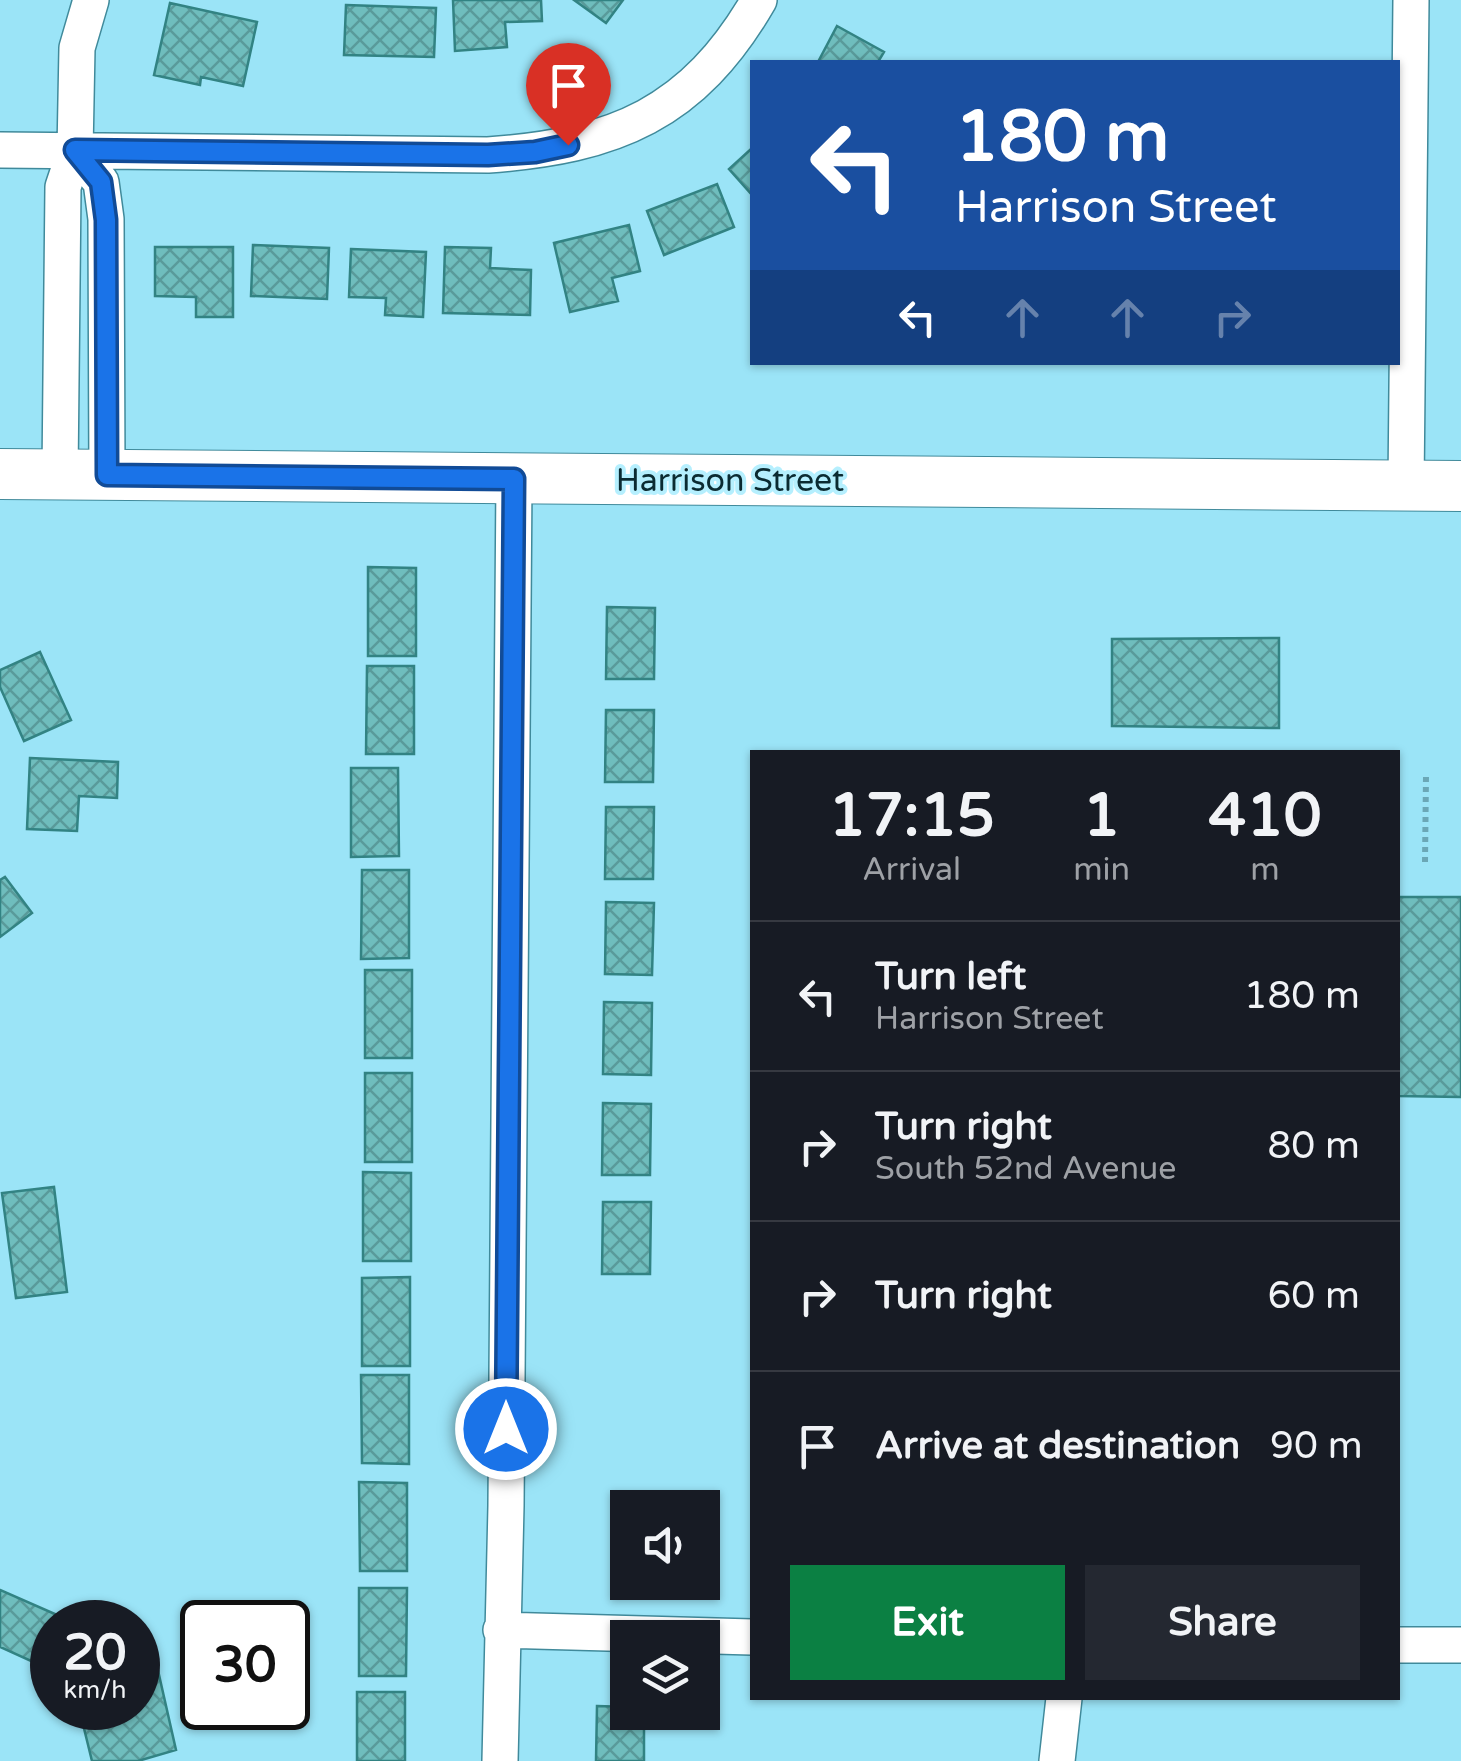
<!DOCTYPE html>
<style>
body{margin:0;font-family:"Varela Round",sans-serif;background:#242831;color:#f1f3f6;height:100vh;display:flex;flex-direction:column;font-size:38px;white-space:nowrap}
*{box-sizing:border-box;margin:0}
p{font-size:32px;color:#9ea1a6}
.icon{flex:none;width:55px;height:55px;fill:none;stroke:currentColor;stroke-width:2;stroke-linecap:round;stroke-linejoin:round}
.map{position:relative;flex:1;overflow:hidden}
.details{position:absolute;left:750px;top:750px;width:650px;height:950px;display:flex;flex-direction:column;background:#171b24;border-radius:0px;box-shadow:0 2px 8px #0004}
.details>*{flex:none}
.top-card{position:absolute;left:750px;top:60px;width:650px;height:305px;border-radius:0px;box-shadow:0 2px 8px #0004;background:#1a4fa0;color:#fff;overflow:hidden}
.tools{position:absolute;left:610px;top:1490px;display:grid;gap:20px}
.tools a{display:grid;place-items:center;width:110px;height:110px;border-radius:0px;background:#171b24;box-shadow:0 2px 8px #0004;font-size:50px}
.speed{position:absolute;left:30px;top:1600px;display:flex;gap:20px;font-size:50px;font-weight:700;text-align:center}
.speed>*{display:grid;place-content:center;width:130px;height:130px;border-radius:50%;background:#171b24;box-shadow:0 2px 8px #0004;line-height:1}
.speed small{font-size:25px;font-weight:400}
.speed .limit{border:5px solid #111;border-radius:15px;background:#fff;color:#111}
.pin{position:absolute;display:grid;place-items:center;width:85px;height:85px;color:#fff;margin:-102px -42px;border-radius:50% 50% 50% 0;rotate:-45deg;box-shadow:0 0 10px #0007}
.pin .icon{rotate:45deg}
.me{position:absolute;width:110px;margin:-55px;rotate:0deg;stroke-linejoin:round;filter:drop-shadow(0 0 8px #0008)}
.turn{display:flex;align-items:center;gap:35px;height:210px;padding:0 40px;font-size:45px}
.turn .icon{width:130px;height:130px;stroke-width:2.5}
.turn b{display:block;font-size:70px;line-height:85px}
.lanes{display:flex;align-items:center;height:95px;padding:0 40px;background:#0003;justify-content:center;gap:50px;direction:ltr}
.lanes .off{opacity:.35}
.eta{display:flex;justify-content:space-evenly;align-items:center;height:170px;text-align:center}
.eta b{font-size:60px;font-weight:700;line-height:70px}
.cta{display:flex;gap:20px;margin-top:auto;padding:20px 40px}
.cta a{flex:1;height:115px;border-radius:0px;background:#0b8043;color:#fff;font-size:40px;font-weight:700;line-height:115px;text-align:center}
.cta a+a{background:#242831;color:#f1f3f6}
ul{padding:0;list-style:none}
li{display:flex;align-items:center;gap:30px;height:150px;padding:0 40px;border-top:2px solid #363941}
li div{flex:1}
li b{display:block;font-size:38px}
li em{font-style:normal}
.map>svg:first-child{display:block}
</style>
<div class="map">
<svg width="1461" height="1761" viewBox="0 0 1461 1761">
<defs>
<pattern id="building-cross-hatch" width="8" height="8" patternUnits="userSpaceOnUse" patternTransform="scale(2.5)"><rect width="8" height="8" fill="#6fbdbd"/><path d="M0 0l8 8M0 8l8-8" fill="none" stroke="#599a9a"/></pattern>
</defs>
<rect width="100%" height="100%" fill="#9be4f7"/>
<path fill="url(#building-cross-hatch)" stroke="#328383" stroke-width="2.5" d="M 453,0 L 541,0 L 542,21 L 505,22 L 507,47 L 455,51 Z
M 574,0 L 623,0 L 606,23 Z
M 170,3 L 257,22 L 243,86 L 201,77 L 200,85 L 154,75 Z
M 346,5 L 436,8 L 434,57 L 344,55 Z
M 837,26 L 884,52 L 878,62 L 818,62 Z
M 752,148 L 752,195 L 729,169 Z
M 717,184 L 734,227 L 664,255 L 647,211 Z
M 629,225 L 640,271 L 612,278 L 618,301 L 570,312 L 554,243 Z
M 253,245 L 329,248 L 327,299 L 251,296 Z
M 155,247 L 233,247 L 233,317 L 196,317 L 196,297 L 155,296 Z
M 445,247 L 491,248 L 490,268 L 531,270 L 530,315 L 443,313 Z
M 351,249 L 426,252 L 423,317 L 385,315 L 386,298 L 349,297 Z
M 368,567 L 416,568 L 416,656 L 368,656 Z
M 607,607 L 655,608 L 654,679 L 606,679 Z
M 1279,638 L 1279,728 L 1112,726 L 1112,639 Z
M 40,652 L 71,720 L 24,741 L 0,687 L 0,670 Z
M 367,666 L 414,666 L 414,754 L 366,754 Z
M 606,710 L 654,710 L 653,782 L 605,782 Z
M 30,758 L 118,762 L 117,798 L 79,796 L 77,831 L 27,829 Z
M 351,768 L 398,768 L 399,856 L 351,857 Z
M 606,807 L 654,807 L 653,879 L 605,879 Z
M 362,870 L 409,870 L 409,958 L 361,959 Z
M 5,877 L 32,913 L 0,937 L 0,880 Z
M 1398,897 L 1461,897 L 1461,1097 L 1398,1096 Z
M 606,902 L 654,903 L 652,975 L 605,974 Z
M 365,970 L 412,970 L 412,1058 L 365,1058 Z
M 604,1002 L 652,1003 L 651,1075 L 603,1074 Z
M 365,1073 L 412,1073 L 412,1162 L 365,1162 Z
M 603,1103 L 651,1104 L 650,1175 L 602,1175 Z
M 363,1172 L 411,1173 L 411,1261 L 363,1261 Z
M 54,1187 L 67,1292 L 16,1298 L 2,1193 Z
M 603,1202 L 651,1202 L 650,1274 L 602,1274 Z
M 410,1277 L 410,1366 L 362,1366 L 362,1278 Z
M 361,1375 L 409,1375 L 409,1464 L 362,1463 Z
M 359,1482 L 407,1483 L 407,1571 L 360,1571 Z
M 359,1588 L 407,1588 L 406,1676 L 359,1676 Z
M 0,1590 L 73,1622 L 52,1622 L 51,1670 L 0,1647 Z
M 157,1666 L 176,1750 L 138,1761 L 92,1761 L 79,1708 L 138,1708 L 138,1671 Z
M 357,1692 L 405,1692 L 405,1761 L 357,1761 Z
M 597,1706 L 628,1707 L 628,1712 L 644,1712 L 644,1761 L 596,1761 Z"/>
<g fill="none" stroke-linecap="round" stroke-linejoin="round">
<g stroke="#408a9b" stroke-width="38">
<path id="minor" d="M 0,150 L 488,155 C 615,146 693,114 759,0
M 75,151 L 101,182 L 106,219 L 107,475
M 60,475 L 63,187 L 75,151 L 77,48 L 91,0
M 1406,486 L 1411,0
M 501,1630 L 752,1637
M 1398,1645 L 1461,1645
M 500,1761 L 506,1506 L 514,479
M 1057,1761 L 1064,1698"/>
</g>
<g stroke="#408a9b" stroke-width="52">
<path id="secondary" d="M 0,474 L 1461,486"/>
</g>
<path stroke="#6ba7b6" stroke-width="6" stroke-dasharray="5 5" stroke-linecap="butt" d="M 1425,862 L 1426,776"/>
<use href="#minor" stroke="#fff" stroke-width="35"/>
<use href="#secondary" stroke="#fff" stroke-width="50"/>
</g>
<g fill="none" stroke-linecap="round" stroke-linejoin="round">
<g stroke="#114b97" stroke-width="25">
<path id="route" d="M 506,1429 L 514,479 L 107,475 L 106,220 L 101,182 L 75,150 L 488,155 L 535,152 L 568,145"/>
</g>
<use href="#route" stroke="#1a73e8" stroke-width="18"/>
</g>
<g text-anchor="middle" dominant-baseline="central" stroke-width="8" stroke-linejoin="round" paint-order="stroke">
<g font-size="32" fill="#0b2b32" stroke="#b5effe">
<text x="730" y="481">Harrison Street</text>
</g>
</g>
</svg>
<div class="tools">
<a><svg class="icon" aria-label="sound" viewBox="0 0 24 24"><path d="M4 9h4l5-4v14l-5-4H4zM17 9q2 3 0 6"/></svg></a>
<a><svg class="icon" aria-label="layers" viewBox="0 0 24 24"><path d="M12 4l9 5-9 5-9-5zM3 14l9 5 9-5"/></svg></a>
</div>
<div class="speed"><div>20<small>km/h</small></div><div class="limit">30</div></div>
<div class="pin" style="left:568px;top:145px;background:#d93025"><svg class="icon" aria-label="arrive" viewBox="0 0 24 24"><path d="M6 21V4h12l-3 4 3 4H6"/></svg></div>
<svg class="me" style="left:506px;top:1429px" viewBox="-20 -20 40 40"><circle r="17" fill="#1a73e8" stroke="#fff" stroke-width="3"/><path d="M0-11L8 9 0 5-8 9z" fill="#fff"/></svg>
<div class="top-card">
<div class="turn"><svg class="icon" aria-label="left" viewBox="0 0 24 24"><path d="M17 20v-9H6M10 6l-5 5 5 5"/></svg><div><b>180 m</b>Harrison Street</div></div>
<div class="lanes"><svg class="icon" aria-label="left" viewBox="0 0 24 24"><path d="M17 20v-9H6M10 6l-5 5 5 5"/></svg><svg class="icon off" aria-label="ahead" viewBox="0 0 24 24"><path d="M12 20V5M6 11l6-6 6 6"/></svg><svg class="icon off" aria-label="ahead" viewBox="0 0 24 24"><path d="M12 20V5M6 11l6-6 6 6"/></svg><svg class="icon off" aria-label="right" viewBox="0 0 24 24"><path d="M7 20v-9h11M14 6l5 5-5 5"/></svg></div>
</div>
<section class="details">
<div class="eta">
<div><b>17:15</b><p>Arrival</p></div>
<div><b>1</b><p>min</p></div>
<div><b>410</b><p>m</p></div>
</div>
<ul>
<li><svg class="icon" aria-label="left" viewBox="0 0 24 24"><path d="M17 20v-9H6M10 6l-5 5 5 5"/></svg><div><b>Turn left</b><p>Harrison Street</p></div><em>180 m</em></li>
<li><svg class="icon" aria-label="right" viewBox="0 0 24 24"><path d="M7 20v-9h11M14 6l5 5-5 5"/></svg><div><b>Turn right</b><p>South 52nd Avenue</p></div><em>80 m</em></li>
<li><svg class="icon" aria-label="right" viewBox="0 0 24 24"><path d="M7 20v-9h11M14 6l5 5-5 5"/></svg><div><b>Turn right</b></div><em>60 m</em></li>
<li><svg class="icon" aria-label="arrive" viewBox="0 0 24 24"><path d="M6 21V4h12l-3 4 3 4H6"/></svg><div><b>Arrive at destination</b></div><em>90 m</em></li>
</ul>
<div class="cta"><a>Exit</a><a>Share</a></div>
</section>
</div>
